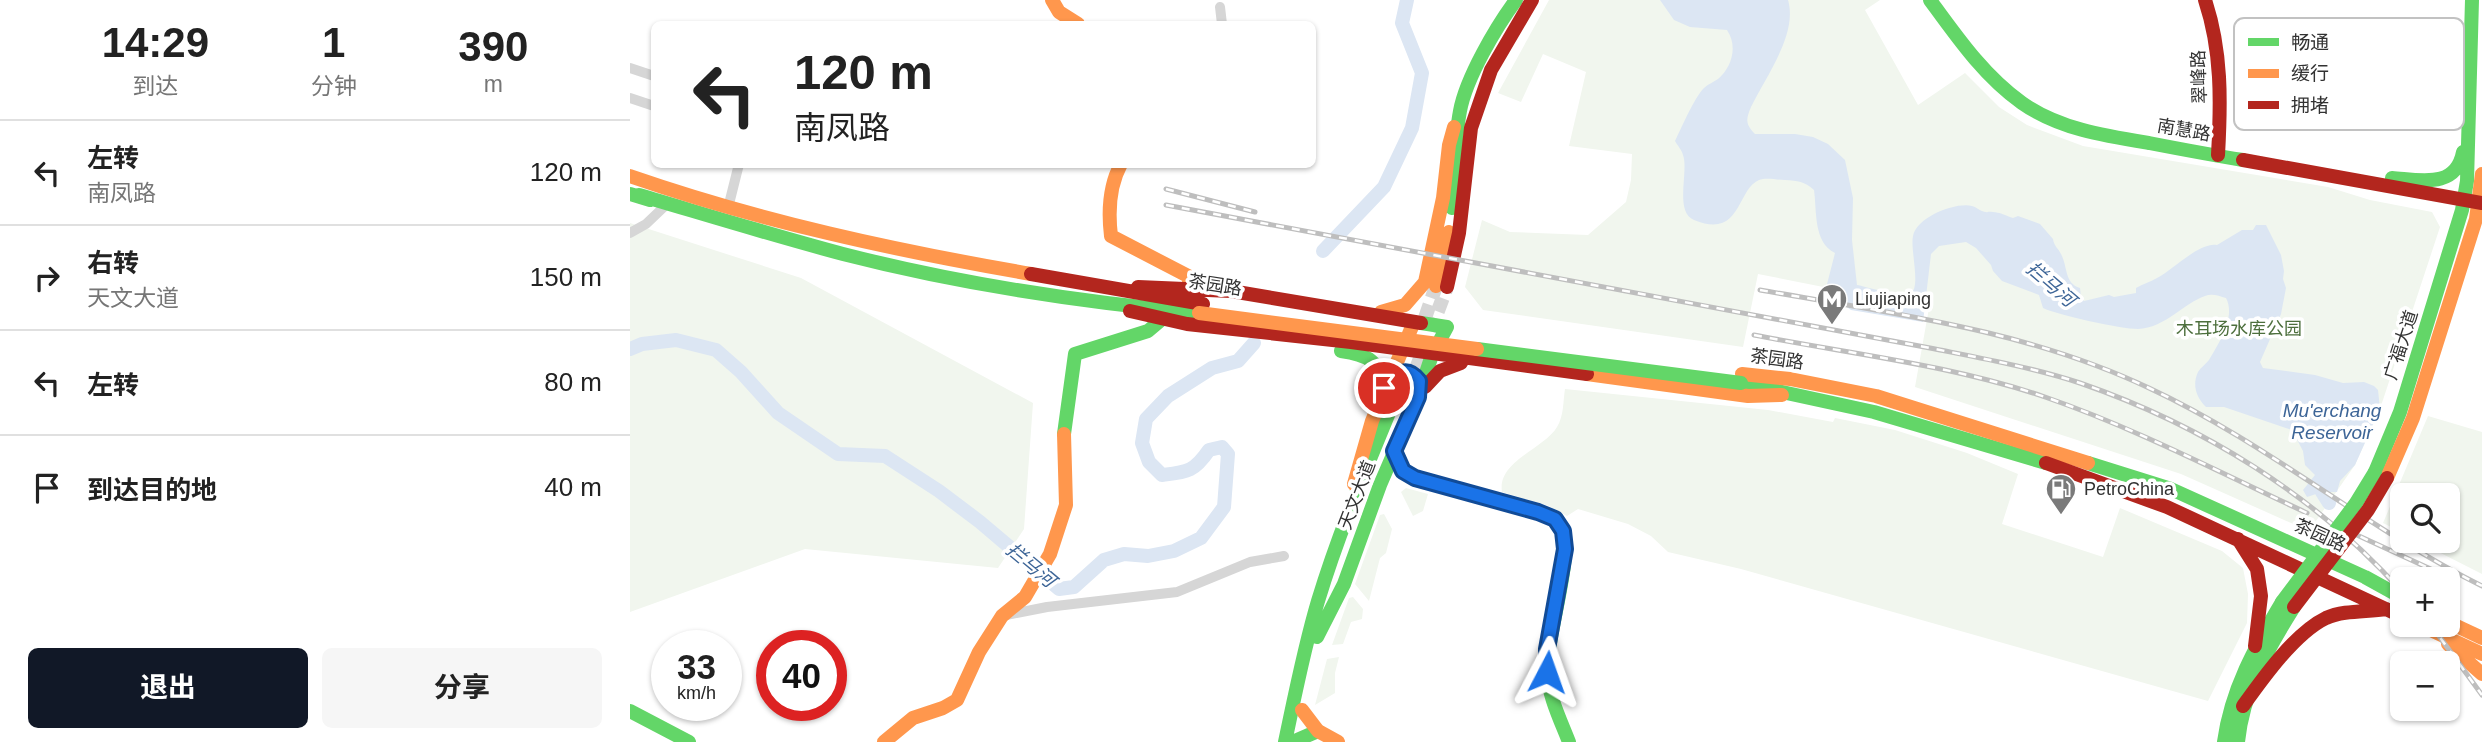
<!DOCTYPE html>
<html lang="zh">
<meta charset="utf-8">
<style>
body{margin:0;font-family:Helvetica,"Noto Sans SC",sans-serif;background:#f6f6f6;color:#222;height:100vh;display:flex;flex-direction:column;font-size:26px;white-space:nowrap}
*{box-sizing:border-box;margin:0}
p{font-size:23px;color:#767676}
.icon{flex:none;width:38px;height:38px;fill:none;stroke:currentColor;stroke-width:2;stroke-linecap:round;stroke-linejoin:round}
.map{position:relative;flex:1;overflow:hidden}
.details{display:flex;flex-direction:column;background:#fff;width:630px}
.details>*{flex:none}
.top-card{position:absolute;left:21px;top:21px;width:665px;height:147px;border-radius:10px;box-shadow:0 2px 5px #0004;background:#fff;color:#222;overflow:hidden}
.buttons{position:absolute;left:1760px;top:483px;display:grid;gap:14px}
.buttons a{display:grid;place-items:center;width:70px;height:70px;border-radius:10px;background:#fff;box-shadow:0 2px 5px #0004;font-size:35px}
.speed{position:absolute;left:21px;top:630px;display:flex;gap:14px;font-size:35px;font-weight:700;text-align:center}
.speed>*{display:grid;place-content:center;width:91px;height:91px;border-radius:50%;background:#fff;box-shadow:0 2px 5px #0004;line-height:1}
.speed small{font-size:18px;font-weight:400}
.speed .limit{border:10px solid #d22;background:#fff;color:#111}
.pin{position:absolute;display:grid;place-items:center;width:60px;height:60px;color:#fff;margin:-30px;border:4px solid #fff;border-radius:50%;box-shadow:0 2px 7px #0007}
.me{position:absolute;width:77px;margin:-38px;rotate:4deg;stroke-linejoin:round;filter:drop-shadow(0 0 5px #0008)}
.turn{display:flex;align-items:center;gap:24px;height:147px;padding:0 28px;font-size:32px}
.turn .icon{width:91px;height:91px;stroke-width:2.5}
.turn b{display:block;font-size:49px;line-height:60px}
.eta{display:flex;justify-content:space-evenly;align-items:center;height:119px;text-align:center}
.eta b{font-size:42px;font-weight:700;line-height:49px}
.action{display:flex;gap:14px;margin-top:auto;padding:14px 28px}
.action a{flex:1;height:80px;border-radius:10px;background:#111827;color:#fff;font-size:28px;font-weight:700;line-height:80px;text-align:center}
.action a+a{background:#f6f6f6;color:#222}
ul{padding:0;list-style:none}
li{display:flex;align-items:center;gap:21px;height:105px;padding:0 28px;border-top:2px solid #e0e0e0}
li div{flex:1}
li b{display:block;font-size:26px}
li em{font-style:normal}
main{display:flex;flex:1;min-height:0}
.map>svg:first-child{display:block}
</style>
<main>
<section class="details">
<div class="eta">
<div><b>14:29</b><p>到达</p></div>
<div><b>1</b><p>分钟</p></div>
<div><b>390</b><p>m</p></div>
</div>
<ul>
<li><svg class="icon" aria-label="left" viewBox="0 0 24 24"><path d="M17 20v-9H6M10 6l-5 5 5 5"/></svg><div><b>左转</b><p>南凤路</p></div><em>120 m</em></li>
<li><svg class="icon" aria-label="right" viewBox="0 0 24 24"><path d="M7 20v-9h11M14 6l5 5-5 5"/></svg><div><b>右转</b><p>天文大道</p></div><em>150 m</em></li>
<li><svg class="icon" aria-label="left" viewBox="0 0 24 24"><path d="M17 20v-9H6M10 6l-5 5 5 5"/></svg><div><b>左转</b></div><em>80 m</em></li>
<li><svg class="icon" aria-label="arrive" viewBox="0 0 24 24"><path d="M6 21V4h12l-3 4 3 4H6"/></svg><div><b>到达目的地</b></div><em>40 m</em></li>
</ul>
<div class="action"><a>退出</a><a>分享</a></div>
</section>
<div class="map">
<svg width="1852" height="742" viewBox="0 0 1852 742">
<rect width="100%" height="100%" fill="#fff"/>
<path fill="#f1f6ee" d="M 919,0 L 1250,0 L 1235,10 L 1288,105 L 1335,73 L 1369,107 L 1397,125 L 1453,146 L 1698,187 L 1740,200 L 1802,212 L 1810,227 L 1750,409 L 1725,465 L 1679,531 L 1551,474 L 1285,387 L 1299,308 L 1128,274 L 1113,347 L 853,310 L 835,287 L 852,220 L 880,232 L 958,235 L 996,202 L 1001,180 L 1002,154 L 939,146 L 956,72 L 913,54 L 891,102 L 868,93 Z
M 0,223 L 171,278 L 403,403 L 394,529 L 368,568 L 175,549 L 0,612 Z
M 935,389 L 1138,410 L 1203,422 L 1205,418 L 1265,430 L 1337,453 L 1388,474 L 1372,524 L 1473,557 L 1490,508 L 1592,551 L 1613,568 L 1618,594 L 1617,623 L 1578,701 L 1111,569 L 1038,552 L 1021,536 L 998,524 L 948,509 L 937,516 L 919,506 L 872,492 C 867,461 914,449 927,427 C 934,416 933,401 935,389 Z
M 1798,416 L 1852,432 L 1852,574 L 1787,541 L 1818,541 L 1818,495 L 1773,495 L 1773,533 L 1753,523 Z
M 776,488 L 798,494 L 793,511 L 783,516 L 771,492 Z
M 754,514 L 762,529 L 756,553 L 750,558 L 739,601 L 725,584 L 750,515 Z
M 723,597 L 733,609 L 732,619 L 721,622 L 713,644 L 702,645 L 719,598 Z
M 709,657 L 705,673 L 705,693 L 685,705 L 697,659 Z"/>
<path fill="#dce6f3" d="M 1030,0 L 1158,0 C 1168,34 1136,76 1121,107 C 1116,119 1115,124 1125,134 L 1165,134 L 1183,137 L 1198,144 L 1215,160 L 1223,198 L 1222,240 L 1227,285 C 1238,287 1272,298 1281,293 C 1291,287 1280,249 1283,236 C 1287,217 1325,202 1342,206 C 1346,207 1349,210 1352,211 C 1362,214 1353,211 1363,212 C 1369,212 1377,216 1383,218 L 1388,216 L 1410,224 L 1423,239 C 1424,246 1428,248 1431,254 C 1438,267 1434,283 1450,288 L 1451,297 L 1454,301 L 1479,295 L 1484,297 L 1506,293 L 1506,288 C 1513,284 1520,282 1527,278 C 1543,270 1569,242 1587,245 L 1612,230 L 1623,230 L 1626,225 L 1636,225 L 1651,255 L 1654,271 L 1653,279 L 1656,288 L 1651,314 L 1630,362 L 1633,368 L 1685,375 L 1713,383 L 1734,382 L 1744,386 L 1748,390 L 1750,409 L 1725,465 L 1710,481 L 1707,492 L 1692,492 L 1677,497 L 1673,490 L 1685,475 L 1675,465 L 1673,451 L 1662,430 L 1594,407 L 1576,407 C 1566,397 1562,385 1568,372 C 1571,367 1576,364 1579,360 C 1589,343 1606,317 1596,298 C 1589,296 1582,293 1575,296 C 1554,303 1535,328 1508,329 C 1491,329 1428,315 1413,308 L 1409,295 L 1372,281 L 1363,271 L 1361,265 L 1346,248 L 1336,242 L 1309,246 L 1301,254 L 1293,322 L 1221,310 L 1195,292 L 1205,253 C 1183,242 1187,211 1184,190 C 1174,181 1168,181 1155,180 C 1148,180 1140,178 1133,179 C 1106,183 1114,241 1064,220 C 1044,212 1059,171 1053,155 C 1052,150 1047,145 1045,141 C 1052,127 1064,98 1074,88 C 1078,84 1084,82 1088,79 C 1102,67 1108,46 1097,30 L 1060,27 L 1044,20 Z"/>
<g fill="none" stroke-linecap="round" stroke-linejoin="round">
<path stroke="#dce6f3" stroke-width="14" d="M 693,251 L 754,187 L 782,128 L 792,73 L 772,23 L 777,0
M 0,349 L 12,344 L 46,340 L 86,350 L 111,372 L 148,413 L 208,454 L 255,456 L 309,491 L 350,522 L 429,589 L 444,587 L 474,560 L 494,554 L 518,556 L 544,551 L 571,538 L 594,507 L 598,454 L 592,447 L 579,450 C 564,472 557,472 532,475 L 519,462 L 512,443 L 516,419 L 538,396 L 582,368 L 608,361 L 624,343
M 1693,476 L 1692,492 L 1699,503"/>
<path stroke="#d6d6d6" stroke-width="14" stroke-dasharray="14 7" stroke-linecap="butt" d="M 795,318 L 806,286
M 778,390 L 817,287"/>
<path stroke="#d6d6d6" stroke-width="10" d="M 590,7 L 592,24
M 0,68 L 24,76
M 0,98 L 24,106
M 98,208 L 109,164
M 0,233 L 16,224 L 37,204
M 376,615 L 417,607 L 547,592 L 620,562 L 654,556"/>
<path stroke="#63d668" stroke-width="14" d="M 1300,0 C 1327,37 1354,76 1392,103 C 1429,129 1475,136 1519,143 C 1550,149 1582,155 1613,160
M 1762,178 C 1791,180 1826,189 1833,152
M 0,194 L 20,200
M 9,195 C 77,215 145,236 213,254 C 330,284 449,302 569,313
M 822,208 C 825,176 824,142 830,111 C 836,78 866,27 886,0
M 711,351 C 738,355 749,360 754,388
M 759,382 L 769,373 L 779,372 L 786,378 L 788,392
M 1111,383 L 1244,412 L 1416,463
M 434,434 L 445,354 L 518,331 L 531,320
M 764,451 L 773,471 L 785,478 L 908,512 C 916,516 925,519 931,526 C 946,549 916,638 917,670 C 918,695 930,719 939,742
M 1458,463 L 1541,489 L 1735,577 L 1773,598
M 1745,472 L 1770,412 L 1832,210 L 1837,181 L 1842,0
M 687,637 L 714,584 L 750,485 L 788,397 L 802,355 L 817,327 L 791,323
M 0,711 L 59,742
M 665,741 L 688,731
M 655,742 C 665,695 674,648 688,601 C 710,528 741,457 770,386
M 1594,742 C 1601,690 1625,647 1652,602
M 1608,742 C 1613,691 1637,650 1664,607"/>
<path stroke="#ff974d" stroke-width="14" d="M 422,0 L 429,12 L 448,24
M 491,164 C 479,186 478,211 481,236 L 560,277 L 558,288
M 0,176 C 133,222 263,250 401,274
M 806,286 L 819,232
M 751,312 L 775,305 L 795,282 L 813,198 L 819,145 L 824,127
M 957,374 L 1118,396 L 1152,395
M 1112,374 L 1160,379 L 1246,396 L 1458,463
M 1757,478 L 1783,418 L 1846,219 L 1852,174
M 724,484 L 742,421 L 784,322
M 1818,622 L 1852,638
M 1790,625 L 1852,654
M 1818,644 L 1852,674
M 672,710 L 688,731 L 708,742
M 254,742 L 283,718 L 313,708 L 327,700 L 349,652 L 372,616 L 395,597 L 420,554 L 436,505 L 434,434"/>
<path stroke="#b3261e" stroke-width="14" d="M 1575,0 C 1592,51 1591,102 1588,155
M 1613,160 L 1852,203
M 401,274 L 573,304
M 508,287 L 601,291 L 791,323
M 817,287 L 829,233 L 841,128 L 861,70 L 902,0
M 500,311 L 557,324 L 721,342 L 957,374
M 795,387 L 810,371 L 831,363
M 1416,463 L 1537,507 L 1773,617
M 1608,539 L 1627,569 L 1631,596 L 1625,646
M 1613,706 C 1633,678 1665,633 1696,618 C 1714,610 1737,612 1756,609"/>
<g stroke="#bebebe" stroke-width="5">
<path id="rail" d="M 536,189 L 625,212
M 536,205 L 1300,348 C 1350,358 1401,367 1450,383 C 1572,425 1687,496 1773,593
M 1130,290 C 1261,313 1397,330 1519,388 C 1637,443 1736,528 1852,586
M 1124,335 C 1221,354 1322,365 1415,397 C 1505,428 1591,473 1677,513
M 1716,530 L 1805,571
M 1801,625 L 1852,695"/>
</g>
<use href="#rail" stroke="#fff" stroke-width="2.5" stroke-dasharray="8" stroke-linecap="butt"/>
<path stroke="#63d668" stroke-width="14" d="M 847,349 L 1111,383
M 1652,602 L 1726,503 L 1745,472"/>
<path stroke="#ff974d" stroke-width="14" d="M 569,313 L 847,349"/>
<path stroke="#b3261e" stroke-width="14" d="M 1664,607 L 1738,510 L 1757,478"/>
</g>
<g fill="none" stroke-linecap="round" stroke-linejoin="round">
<g stroke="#114b97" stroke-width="18">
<path id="route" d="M 754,388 C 764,375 776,364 789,381 L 788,397 L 764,451 L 773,471 L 785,478 L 908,512 L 925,519 L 933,531 L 935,549 L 917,649 L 917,672"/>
</g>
<use href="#route" stroke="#1a73e8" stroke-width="12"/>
</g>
<defs>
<g id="metro-pin" transform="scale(1.575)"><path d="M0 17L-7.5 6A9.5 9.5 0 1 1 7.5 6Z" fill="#7a7a7a" stroke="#fff"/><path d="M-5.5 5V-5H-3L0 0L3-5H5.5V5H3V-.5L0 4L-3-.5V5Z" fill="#fff"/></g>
<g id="fuel-pin" transform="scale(1.575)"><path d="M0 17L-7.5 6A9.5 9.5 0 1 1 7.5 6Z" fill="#7a7a7a" stroke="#fff"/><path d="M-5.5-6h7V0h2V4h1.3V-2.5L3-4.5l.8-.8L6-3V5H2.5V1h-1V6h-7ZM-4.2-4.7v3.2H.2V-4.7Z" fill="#fff"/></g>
</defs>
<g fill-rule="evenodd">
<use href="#metro-pin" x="1202" y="299"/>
<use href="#fuel-pin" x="1431" y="489"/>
</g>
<g text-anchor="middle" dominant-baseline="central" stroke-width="7" stroke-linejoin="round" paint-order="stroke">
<g font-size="18" fill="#323232" stroke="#fff">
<text transform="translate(1569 77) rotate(-92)">翠峰路</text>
<text transform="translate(1554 130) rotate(10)">南慧路</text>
<text transform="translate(585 285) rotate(9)">茶园路</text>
<text transform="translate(1771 345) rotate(-72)">广福大道</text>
<text transform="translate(1147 359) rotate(8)">茶园路</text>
<text transform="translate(727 495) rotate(-69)">天文大道</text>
<text transform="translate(1690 535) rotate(24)">茶园路</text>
</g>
<g font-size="18" fill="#323232" stroke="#fff" text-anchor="start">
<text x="1225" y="299">Liujiaping</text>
<text x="1454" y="489">PetroChina</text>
</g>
<g font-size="18" fill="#4d6f3d" stroke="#fff">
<text x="1609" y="329">木耳场水库公园</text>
</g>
<g font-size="19" font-style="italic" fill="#3d6597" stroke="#fff">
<text transform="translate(1421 284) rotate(41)">拦马河</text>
<text x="1702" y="410">Mu'erchang<tspan x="1702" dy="22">Reservoir</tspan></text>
<text transform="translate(401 565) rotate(40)">拦马河</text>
</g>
</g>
<rect x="1604" y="18" width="230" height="112" rx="10" fill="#fff" stroke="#c2c2c2" stroke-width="2"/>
<rect x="1618" y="38" width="31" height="8" fill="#63d668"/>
<rect x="1618" y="69" width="31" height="9" fill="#ff974d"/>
<rect x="1618" y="101" width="31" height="8" fill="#b3261e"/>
<g font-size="19" fill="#323232">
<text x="1661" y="49">畅通</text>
<text x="1661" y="80">缓行</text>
<text x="1661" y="112">拥堵</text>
</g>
</svg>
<div class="buttons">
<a><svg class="icon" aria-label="search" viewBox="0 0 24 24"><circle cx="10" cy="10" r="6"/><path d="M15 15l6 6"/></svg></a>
<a>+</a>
<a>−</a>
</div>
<div class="speed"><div>33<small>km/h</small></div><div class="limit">40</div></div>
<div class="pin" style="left:754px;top:388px;background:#d93025"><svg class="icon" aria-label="arrive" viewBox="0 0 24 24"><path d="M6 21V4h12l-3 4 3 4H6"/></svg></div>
<svg class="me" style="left:917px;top:672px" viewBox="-20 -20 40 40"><path d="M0-17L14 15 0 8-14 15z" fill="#1a73e8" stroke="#fff" stroke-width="4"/></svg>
<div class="top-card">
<div class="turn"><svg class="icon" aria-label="left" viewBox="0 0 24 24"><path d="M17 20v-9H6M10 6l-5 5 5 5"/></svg><div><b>120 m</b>南凤路</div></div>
</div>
</div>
</main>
